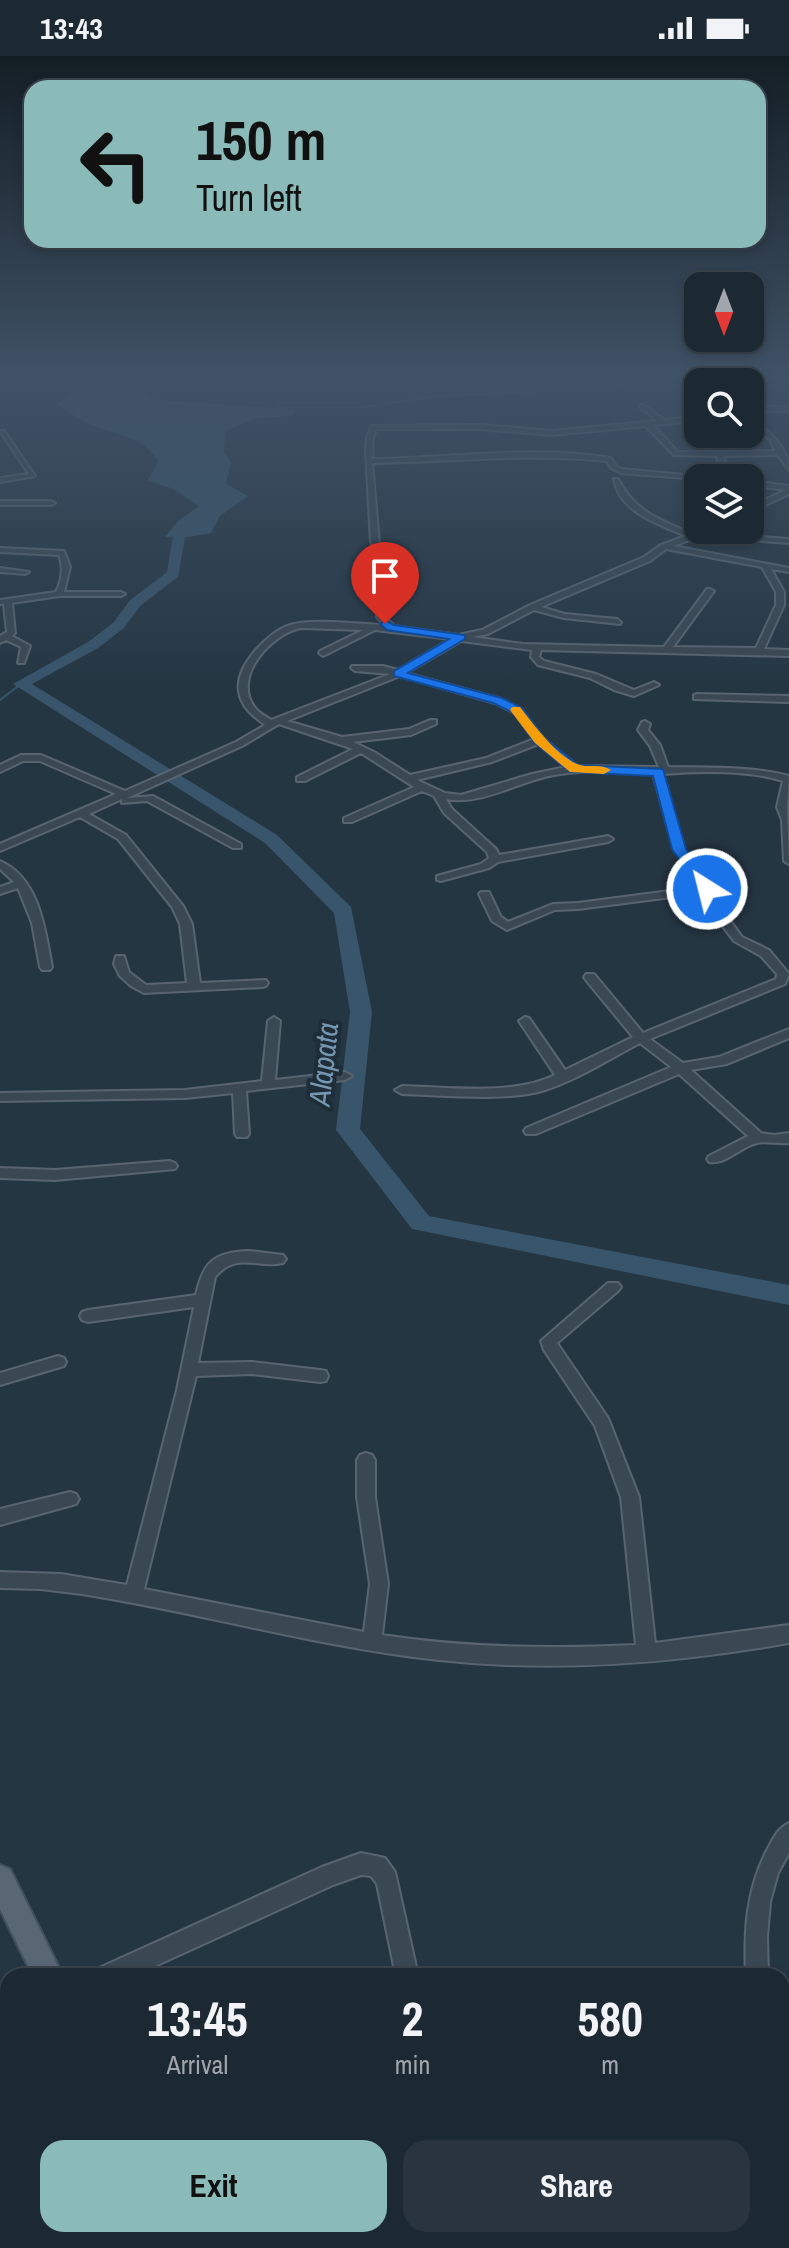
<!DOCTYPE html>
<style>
body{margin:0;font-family:"Archivo Narrow",sans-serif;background:#29343e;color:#f1f3f6;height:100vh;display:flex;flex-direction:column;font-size:30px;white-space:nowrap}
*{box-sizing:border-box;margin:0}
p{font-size:26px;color:#a0a6ac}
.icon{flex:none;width:44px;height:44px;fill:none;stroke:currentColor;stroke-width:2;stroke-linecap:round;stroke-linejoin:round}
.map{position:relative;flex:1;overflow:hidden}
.sheet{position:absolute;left:0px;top:1912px;width:790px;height:280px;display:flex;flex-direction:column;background:#1c2832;border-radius:24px 24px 0 0;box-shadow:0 4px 12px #0003,0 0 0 2px #3a444d}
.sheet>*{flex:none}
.top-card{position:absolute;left:24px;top:24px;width:742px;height:168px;border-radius:24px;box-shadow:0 4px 12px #0003,0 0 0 2px #3a444d;background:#8bbbb9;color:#111;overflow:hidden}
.needle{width:52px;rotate:180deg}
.fabs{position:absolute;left:684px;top:216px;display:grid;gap:16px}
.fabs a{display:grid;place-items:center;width:80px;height:80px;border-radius:16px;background:#1c2832;box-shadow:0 4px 12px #0003,0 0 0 2px #3a444d;font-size:40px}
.pin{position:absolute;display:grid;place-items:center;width:68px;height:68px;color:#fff;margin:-82px -34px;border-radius:50% 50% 50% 0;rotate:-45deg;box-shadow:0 0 8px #0007}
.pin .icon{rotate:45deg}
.me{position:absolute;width:88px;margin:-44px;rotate:324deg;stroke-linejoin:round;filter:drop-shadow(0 0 6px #0008)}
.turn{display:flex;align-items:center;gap:28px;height:168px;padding:0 40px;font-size:36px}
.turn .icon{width:104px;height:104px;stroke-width:2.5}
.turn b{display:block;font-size:56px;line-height:68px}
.eta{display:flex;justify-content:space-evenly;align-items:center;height:136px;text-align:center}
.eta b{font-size:48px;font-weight:700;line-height:56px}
.button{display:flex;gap:16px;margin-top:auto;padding:16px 40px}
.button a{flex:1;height:92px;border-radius:24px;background:#8bbbb9;color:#111;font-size:32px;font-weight:700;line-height:92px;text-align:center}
.button a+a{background:#29343e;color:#f1f3f6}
.status{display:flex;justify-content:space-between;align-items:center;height:56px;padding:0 40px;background:#1c2832;direction:ltr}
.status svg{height:22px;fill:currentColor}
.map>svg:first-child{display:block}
</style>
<div class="status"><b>13:43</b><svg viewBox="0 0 49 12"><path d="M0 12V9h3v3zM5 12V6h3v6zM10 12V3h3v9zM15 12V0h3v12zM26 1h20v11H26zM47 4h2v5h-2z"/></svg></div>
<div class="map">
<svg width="789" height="2192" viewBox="0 0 789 2192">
<rect width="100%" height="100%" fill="#253643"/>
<path fill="#38556b" d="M 69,322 L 126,322 L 155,344 L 294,353 L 293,360 L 257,362 L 225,375 L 224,397 L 231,407 L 226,428 L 248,440 L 220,460 L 211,477 L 184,482 L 165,481 L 178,465 L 199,450 L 173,433 L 148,424 L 158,405 C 141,378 112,378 85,366 C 76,361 66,354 57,348 L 74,334 L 66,328 Z"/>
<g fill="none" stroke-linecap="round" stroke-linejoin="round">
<path stroke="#38556b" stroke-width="2" d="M 278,351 L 366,351 L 437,340 L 573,334 L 665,322
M 0,644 L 21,628"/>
<path fill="#38556b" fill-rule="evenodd" d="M 196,456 L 206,459 L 185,481 L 178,521 L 140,550 L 124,572 L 98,592 L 32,628 L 277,779 L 351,851 L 372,956 L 360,1073 L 429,1160 L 789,1229 L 789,1249 L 412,1173 L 340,1079 L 336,1074 L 350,956 L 334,857 L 265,787 L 13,628 L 88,586 L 114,566 L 130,544 L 167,516 L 173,480 Z"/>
<g stroke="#586570" stroke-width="4">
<path id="minor" d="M 750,327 L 761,334 L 761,336 L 750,340 L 750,336 L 754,335 L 750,332 Z
M 694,332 L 698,332 L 698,336 L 692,335 Z
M 640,349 L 644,349 L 664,364 L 698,361 L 698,365 L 653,369 L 678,396 L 776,395 L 769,383 L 750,365 L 750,360 L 752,361 C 768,375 789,392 789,414 L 778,399 L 724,400 L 726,422 L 720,422 L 717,400 L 674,399 L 646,370 L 551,379 L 481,373 L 376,373 L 373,381 L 372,403 C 451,402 533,389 611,402 L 616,410 L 622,413 L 715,422 L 698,423 L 621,417 L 611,412 L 607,405 C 528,397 451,406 372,407 L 379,487 L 375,489 L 371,487 L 366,394 L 367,381 L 372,370 L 481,369 L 551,375 L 657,365 L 640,351 Z
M 761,351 L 789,351 L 789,355 L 762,355 L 750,360 L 750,356 Z
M 0,375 L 4,375 L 35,420 L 0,426 L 0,422 L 29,418 Z
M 614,423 L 618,423 C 636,457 659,463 692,478 L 703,474 L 714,474 L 710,477 L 789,483 L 789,487 L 700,480 L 673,490 L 789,512 L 789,516 L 771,513 L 784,536 L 784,549 L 764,593 L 789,594 L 789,600 L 541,594 L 539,601 L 544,605 L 596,618 L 634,634 L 654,626 L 659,629 L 634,640 L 614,634 L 590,622 L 538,609 L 531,601 L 532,594 L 461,585 L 406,617 L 501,643 L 521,653 L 543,682 L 577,710 L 659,711 L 650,690 L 638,674 L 642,666 L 645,665 L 650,668 L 648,674 L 660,689 L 668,711 C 709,712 750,710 789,720 L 787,751 L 789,808 L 784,805 L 782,764 L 777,751 L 783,725 C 749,714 698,715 663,718 L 684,793 L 713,833 L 721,852 L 742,881 L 769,894 L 789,918 L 785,928 L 650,983 L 683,1007 L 719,1001 L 789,973 L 789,982 L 727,1008 L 691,1014 L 761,1077 L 774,1079 L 789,1077 L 789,1087 C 779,1088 764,1085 757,1087 C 740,1091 726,1109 709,1106 L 707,1103 L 709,1100 L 748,1080 L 679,1018 L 536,1078 L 526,1078 L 524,1075 L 526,1072 L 671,1011 L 640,987 C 611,1002 575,1025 545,1034 C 509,1046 442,1039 402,1038 L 395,1034 L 402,1030 C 449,1031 513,1040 555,1019 L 519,965 L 525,961 L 529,962 L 565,1014 L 633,981 L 586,924 L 584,921 L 586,918 L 594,918 L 643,977 L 776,923 L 777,918 L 761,900 L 734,885 L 709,852 L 703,837 L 578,853 L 555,854 L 507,874 L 492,865 L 479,838 L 481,836 L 489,836 L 501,861 L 508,866 L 553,848 L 578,847 L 700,831 L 674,793 L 653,717 C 621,717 586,713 554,719 C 519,725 482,750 446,743 L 452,753 L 496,793 L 499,799 L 608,780 L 613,783 L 608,786 L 498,806 L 489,812 L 441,825 L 437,824 L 437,820 L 481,808 L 489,802 L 487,796 L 444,757 L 434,740 L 422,735 L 352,766 L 344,766 L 344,762 L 414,731 L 361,697 L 305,725 L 297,725 L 297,721 L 353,693 L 279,668 L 242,690 L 127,742 L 153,740 L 241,788 L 241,792 L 233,792 L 147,745 L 122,747 L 122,743 L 89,758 L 126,779 L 183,850 L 192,868 L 200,927 L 266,924 L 268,927 L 266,930 L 262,931 L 144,937 L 131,930 L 120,920 L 114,908 L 116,900 L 124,900 L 129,916 L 146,929 L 187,927 L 180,868 L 172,851 L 118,783 L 80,761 L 0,795 L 0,788 L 116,738 L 40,705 L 23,705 L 0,716 L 0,709 L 21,699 L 41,699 L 125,735 L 236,686 L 265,669 C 253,660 241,651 239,635 C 235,610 268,576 290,569 C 313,562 358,568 384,569 L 377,561 L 377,554 L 381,552 L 384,552 L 385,561 L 394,570 L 458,579 L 482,574 L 530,549 L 644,501 L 661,489 L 686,480 C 658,468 619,456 614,423 ZM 666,493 L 762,511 L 776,536 L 776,549 L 756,592 L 673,591 L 714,535 L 710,533 L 707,533 L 664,591 L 523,588 L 472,581 L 488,578 L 534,554 L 564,562 L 620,568 L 621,566 L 617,563 L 565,558 L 541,551 L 650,505 ZM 301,572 L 363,574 L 320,595 L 319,597 L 323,600 L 375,574 L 451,583 L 398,614 L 383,610 L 352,610 L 351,612 L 355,615 L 390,618 L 271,664 C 267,661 259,657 256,653 C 230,622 271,578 301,572 ZM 400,620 L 495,647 L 515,657 L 534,683 L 486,702 L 410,719 L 374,696 L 353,686 L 411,679 L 436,668 L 436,664 L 430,664 L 409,673 L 342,681 L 287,665 ZM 539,688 L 566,711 L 532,718 L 461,739 L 445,737 L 417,724 L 492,706 Z
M 750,425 L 789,430 L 789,438 L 750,456 L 750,451 L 786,434 L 750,429 Z
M 0,445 L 51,445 L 55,447 L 51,449 L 0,449 Z
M 0,492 L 64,495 L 70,511 L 64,536 L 121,536 L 125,538 L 121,540 L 59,540 L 12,547 L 15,577 L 12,580 L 30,590 L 24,607 L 18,607 L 21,591 L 6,584 L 0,587 L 0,580 L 7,576 L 4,548 L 0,548 L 0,544 L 56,536 C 62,524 64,512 59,499 L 0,496 Z
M 0,512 L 29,516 L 25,518 L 0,516 Z
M 697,638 L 789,640 L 789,646 L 694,643 L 694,639 Z
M 0,805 C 39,822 45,872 52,911 L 50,914 L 42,914 L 40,911 L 32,867 L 18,832 L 0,838 L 0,831 L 14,826 L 0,813 Z
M 274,961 L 280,965 L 275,1024 L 345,1016 L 352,1020 L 345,1024 L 246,1035 L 249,1078 L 247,1081 L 237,1081 L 235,1078 L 233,1037 L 185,1042 L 0,1045 L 0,1037 L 185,1034 L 262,1025 L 268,965 Z
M 170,1105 L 175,1107 L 177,1110 L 175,1113 L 55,1124 L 0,1122 L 0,1112 L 55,1114 Z
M 249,1195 L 283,1199 L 286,1203 L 283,1207 C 257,1213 237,1195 215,1221 L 198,1307 L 252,1306 L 320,1314 L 326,1315 L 328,1320 L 326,1325 L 320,1326 L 252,1318 L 196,1320 L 144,1533 L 364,1576 L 370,1528 L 357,1441 L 357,1404 L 360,1399 L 366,1397 L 372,1399 L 375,1404 L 375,1441 L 388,1528 L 382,1579 C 467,1592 551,1593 636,1589 L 621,1441 L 595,1370 L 544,1294 L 541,1285 L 608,1227 L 618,1227 L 621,1231 L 618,1235 L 557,1287 L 608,1362 L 639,1441 L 655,1587 L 789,1569 L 789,1587 C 673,1607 557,1617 439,1604 C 318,1591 202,1557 82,1538 L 41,1533 L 0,1532 L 0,1516 L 61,1518 L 127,1529 L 177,1334 L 194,1251 L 88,1266 L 82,1264 L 80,1260 L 82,1256 L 88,1254 L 196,1239 C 203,1206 214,1196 249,1195 Z
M 58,1300 L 64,1302 L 66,1306 L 64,1310 L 0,1329 L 0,1317 Z
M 70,1436 L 76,1438 L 79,1443 L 76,1448 L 0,1469 L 0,1453 Z
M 789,1767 L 789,1797 L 778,1817 L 770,1846 L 767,1881 L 768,1920 L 746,1920 C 744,1876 746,1836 766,1796 C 772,1785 777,1772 789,1767 Z
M 361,1797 L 385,1802 L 395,1816 L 418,1920 L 396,1920 L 377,1828 L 371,1820 L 361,1819 L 333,1829 L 133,1920 L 96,1920 L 99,1912 L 322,1811 Z
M 782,1957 L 789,1960 L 789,1988 L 782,1985 Z
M 782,2172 L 789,2175 L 789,2192 L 772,2192 L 768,2184 L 782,2184 Z
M 46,2184 L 76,2184 L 72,2192 L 43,2192 Z
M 450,2184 L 476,2184 L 478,2192 L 452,2192 Z
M 725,2184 L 751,2184 L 749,2192 L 723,2192 Z"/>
</g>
<g stroke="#43515c" stroke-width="4">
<path id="major" d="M 0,1809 L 10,1813 L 63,1920 L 33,1920 L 0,1853 Z
M 134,2184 L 166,2184 L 169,2192 L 137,2192 Z"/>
</g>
<use href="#minor" fill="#3a4853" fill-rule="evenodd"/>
<use href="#major" fill="#586773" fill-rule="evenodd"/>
</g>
<linearGradient id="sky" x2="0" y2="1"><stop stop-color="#141e25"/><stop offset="0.51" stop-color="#405266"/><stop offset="1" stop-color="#405266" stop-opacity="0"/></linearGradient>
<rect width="789" height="629" fill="url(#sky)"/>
<path fill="#1a73e8" stroke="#114b97" stroke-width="2" d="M 385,564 L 394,569 L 465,579 L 465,583 L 408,617 L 502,642 L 522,652 L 544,682 L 578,709 L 663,713 L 686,793 L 715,833 L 713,836 L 702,836 L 672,793 L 653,720 L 570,716 L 535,687 L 514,657 L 493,647 L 394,620 L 394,615 L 449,583 L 387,574 L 380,568 Z"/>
<path fill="#f59e0b" d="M 512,651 L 520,651 C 533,668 559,703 580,709 C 591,712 601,707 611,714 L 604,718 L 570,716 L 535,687 L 510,654 Z"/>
<g text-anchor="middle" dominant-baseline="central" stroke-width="8" stroke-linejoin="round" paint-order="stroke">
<g font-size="30" font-style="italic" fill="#7697b1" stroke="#1e2d38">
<text transform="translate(323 1008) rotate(-84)">Alapata</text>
</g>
</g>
</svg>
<div class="fabs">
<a><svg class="needle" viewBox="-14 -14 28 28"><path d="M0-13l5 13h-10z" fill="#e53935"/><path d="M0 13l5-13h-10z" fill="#a0a6ac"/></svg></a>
<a><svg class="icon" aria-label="search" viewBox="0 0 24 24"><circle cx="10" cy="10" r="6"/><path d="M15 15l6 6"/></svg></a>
<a><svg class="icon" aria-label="layers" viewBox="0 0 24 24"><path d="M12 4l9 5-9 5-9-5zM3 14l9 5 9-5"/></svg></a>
</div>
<div class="pin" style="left:385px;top:568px;background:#d93025"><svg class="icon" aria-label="arrive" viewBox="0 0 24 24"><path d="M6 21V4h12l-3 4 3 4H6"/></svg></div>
<svg class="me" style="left:707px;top:833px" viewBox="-20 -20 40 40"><circle r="17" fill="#1a73e8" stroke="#fff" stroke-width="3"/><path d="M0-11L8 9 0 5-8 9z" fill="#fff"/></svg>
<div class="top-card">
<div class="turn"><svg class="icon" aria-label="left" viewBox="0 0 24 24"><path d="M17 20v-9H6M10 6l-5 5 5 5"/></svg><div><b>150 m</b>Turn left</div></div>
</div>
<section class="sheet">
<div class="eta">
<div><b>13:45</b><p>Arrival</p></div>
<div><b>2</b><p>min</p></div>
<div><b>580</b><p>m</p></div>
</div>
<div class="button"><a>Exit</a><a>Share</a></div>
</section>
</div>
